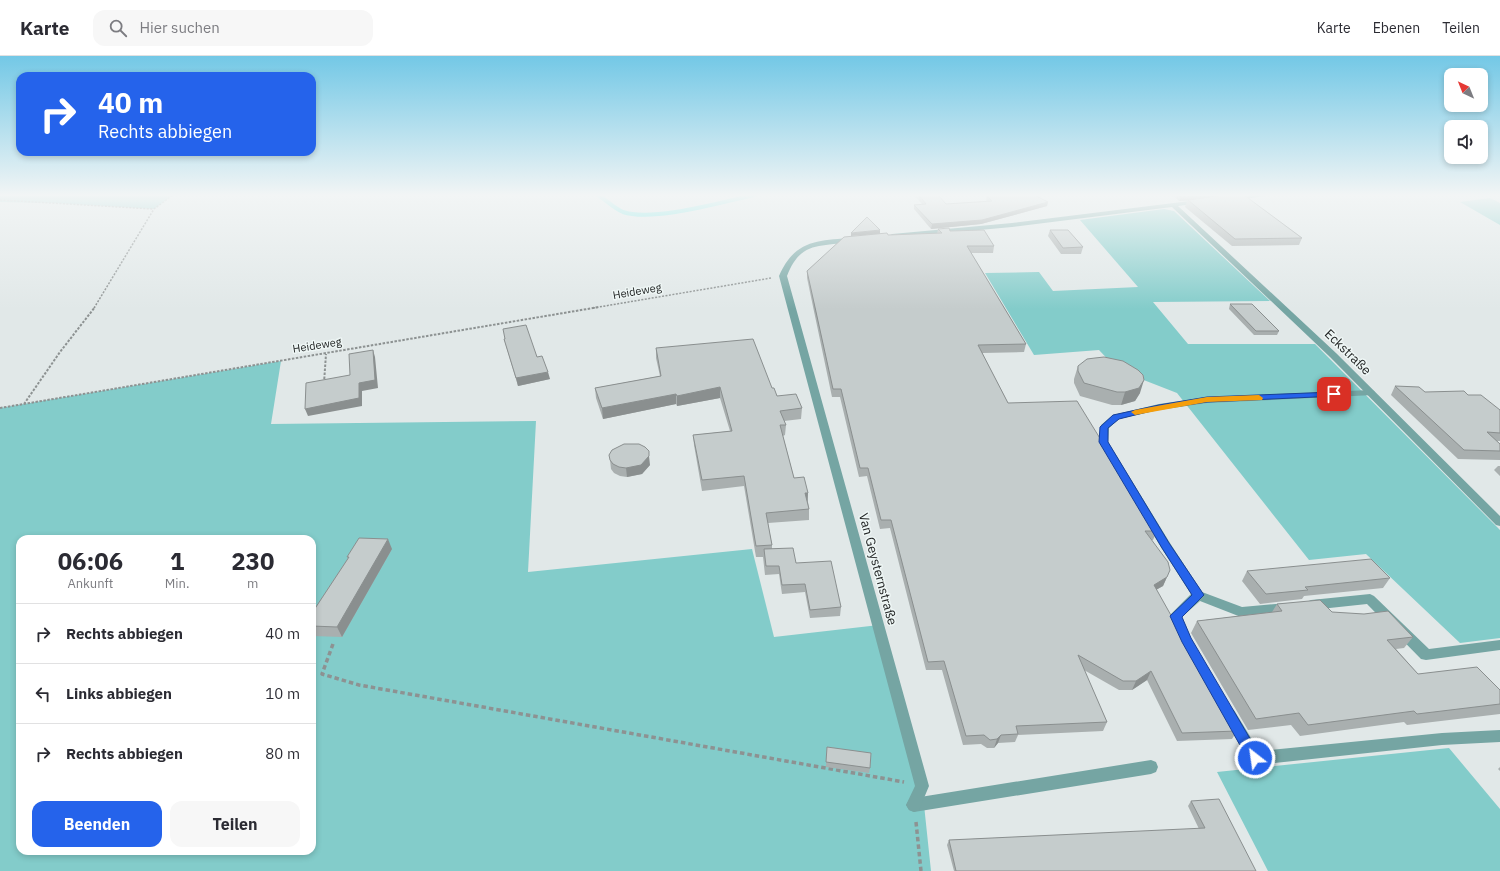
<!DOCTYPE html>
<html lang="de">
<meta charset="utf-8">
<style>
body{margin:0;font-family:"IBM Plex Sans",sans-serif;background:#f7f7f7;color:#2b2b33;height:100vh;display:flex;flex-direction:column;font-size:15px;white-space:nowrap}
*{box-sizing:border-box;margin:0}
p{font-size:13px;color:#7c7c81}
.icon{flex:none;width:22px;height:22px;fill:none;stroke:currentColor;stroke-width:2;stroke-linecap:round;stroke-linejoin:round}
.map{position:relative;flex:1;overflow:hidden}
.details{position:absolute;left:16px;top:479px;width:300px;height:320px;display:flex;flex-direction:column;background:#fff;border-radius:12px;box-shadow:0 2px 6px #0003}
.details>*{flex:none}
.guide{position:absolute;left:16px;top:16px;width:300px;height:84px;border-radius:12px;box-shadow:0 2px 6px #0003;background:#2563eb;color:#fff;overflow:hidden}
.needle{width:26px;rotate:317deg}
.buttons{position:absolute;left:1444px;top:12px;display:grid;gap:8px}
.buttons a{display:grid;place-items:center;width:44px;height:44px;border-radius:8px;background:#fff;box-shadow:0 2px 6px #0003;font-size:20px}
.pin{position:absolute;display:grid;place-items:center;width:34px;height:34px;color:#fff;margin:-17px;border-radius:8px;box-shadow:0 2px 6px #0006}
.me{position:absolute;width:44px;margin:-22px;rotate:330deg;stroke-linejoin:round;filter:drop-shadow(0 0 3px #0008)}
.turn{display:flex;align-items:center;gap:14px;height:84px;padding:0 16px;font-size:18px}
.turn .icon{width:52px;height:52px;stroke-width:2.5}
.turn b{display:block;font-size:28px;line-height:34px}
.eta{display:flex;justify-content:space-evenly;align-items:center;height:68px;text-align:center}
.eta b{font-size:24px;font-weight:700;line-height:28px}
.cta{display:flex;gap:8px;margin-top:auto;padding:8px 16px}
.cta a{flex:1;height:46px;border-radius:12px;background:#2563eb;color:#fff;font-size:16px;font-weight:700;line-height:46px;text-align:center}
.cta a+a{background:#f7f7f7;color:#2b2b33}
ul{padding:0;list-style:none}
li{display:flex;align-items:center;gap:12px;height:60px;padding:0 16px;border-top:1px solid #e1e1e2}
li div{flex:1}
li b{display:block;font-size:15px}
li em{font-style:normal}
header{display:flex;align-items:center;gap:24px;box-sizing:border-box;height:56px;padding:0 20px;background:#fff;border-bottom:1px solid #e1e1e2}
header strong{font-size:19px}
nav{display:flex;gap:22px;margin-inline-start:auto;font-size:14px}
.search{width:280px;height:36px;background:#f7f7f7;display:flex;align-items:center;gap:10px;box-sizing:border-box;padding:0 14px;border-radius:12px;color:#7c7c81;font-size:15px}
.map>svg:first-child{display:block}
</style>
<header>
<strong>Karte</strong>
<div class="search"><svg class="icon" aria-label="search" viewBox="0 0 24 24"><circle cx="10" cy="10" r="6"/><path d="M15 15l6 6"/></svg>Hier suchen</div>
<nav><a>Karte</a><a>Ebenen</a><a>Teilen</a></nav>
</header>
<div class="map">
<svg width="1500" height="815" viewBox="0 0 1500 815">
<rect width="100%" height="100%" fill="#e1e8e8"/>
<path fill="#83ccca" fill-rule="evenodd" d="M 0,139 L 173,139 L 154,153 L 54,147 L 0,146 Z
M 1490,142 L 1500,147 L 1500,169 L 1460,146 Z
M 1164,153 L 1174,155 L 1270,245 L 1153,246 L 1188,288 L 1315,288 L 1500,474 L 1500,582 L 1460,587 L 1366,498 L 1309,504 L 1177,337 L 1118,314 L 1099,294 L 1034,299 L 985,217 L 1039,216 L 1053,235 L 1138,231 L 1080,164 Z
M 281,305 L 271,368 L 536,365 L 528,516 L 752,493 L 774,581 L 879,569 L 922,730 L 931,815 L 0,815 L 0,352 ZM 20,483 L 312,483 L 312,795 L 20,795 Z
M 1449,692 L 1500,753 L 1500,815 L 1268,815 L 1217,716 Z"/>
<g fill="none" stroke-linecap="round" stroke-linejoin="round">
<path stroke="#64e7e4" stroke-width="4" d="M 598,139 C 606,144 615,153 623,156 C 653,166 722,146 754,139"/>
<path stroke="#8d9292" stroke-width="1.5" stroke-dasharray="2 1.5" stroke-linecap="butt" d="M 0,144 L 153,153
M 94,252 L 154,153 L 173,139
M 593,252 L 771,222"/>
<path stroke="#8d9292" stroke-width="2" stroke-dasharray="2.5 1.5" stroke-linecap="butt" d="M 324,327 L 326,298
M 24,348 L 60,296 L 95,251
M 0,352 L 599,251"/>
<path stroke="#8d9292" stroke-width="3.5" stroke-dasharray="4.5 3" stroke-linecap="butt" d="M 333,588 L 322,618 L 359,629 L 904,726
M 916,766 L 921,815"/>
<path fill="#75a5a3" fill-rule="evenodd" d="M 1371,334 L 1374,335 L 1375,337 L 1374,339 L 1207,347 L 1159,354 L 1119,363 L 1109,372 L 1108,386 L 1170,487 L 1202,536 L 1242,551 L 1287,547 L 1291,549 L 1293,552 L 1291,555 L 1287,557 L 1241,561 L 1200,545 L 1182,561 L 1191,582 L 1189,586 L 1185,587 L 1181,586 L 1169,560 L 1191,538 L 1162,493 L 1098,386 L 1101,369 L 1113,359 L 1159,348 L 1207,341 Z
M 1370,538 L 1374,540 L 1429,593 L 1500,584 L 1500,594 L 1426,604 L 1421,603 L 1367,548 L 1311,554 L 1307,552 L 1305,549 L 1307,546 L 1311,544 Z
M 1229,652 L 1234,654 L 1259,695 L 1442,677 L 1500,674 L 1500,686 L 1442,689 L 1255,709 L 1250,707 L 1222,658 L 1224,654 Z
M 1151,704 L 1156,706 L 1158,711 L 1156,716 L 1151,718 L 914,756 L 909,754 L 906,749 L 909,744 L 914,742 Z"/>
<path fill="#75a5a3" fill-rule="evenodd" d="M 1249,139 L 1269,139 L 1234,145 L 1231,143 Z
M 1198,144 L 1201,146 L 1200,147 L 1178,150 L 1336,297 L 1500,460 L 1500,470 L 1496,469 L 1330,301 L 1172,151 L 1012,171 L 892,182 L 889,180 L 892,178 L 1012,167 Z
M 852,182 L 854,183 L 854,185 C 822,192 801,183 787,220 L 929,730 L 919,754 L 914,756 L 909,754 L 906,749 L 915,730 L 779,220 C 794,185 817,184 852,182 Z"/>
</g>
<path fill="#a9afaf" d="M 914,139 L 938,139 L 946,148 L 987,145 L 986,144 L 987,140 L 1048,146 L 1047,150 L 981,168 L 931,173 L 914,153 L 914,149 L 922,148 Z
M 1173,139 L 1244,139 L 1302,182 L 1299,189 L 1232,190 L 1185,151 L 1187,145 L 1179,145 Z
M 938,173 L 950,175 L 994,190 L 993,197 L 971,197 L 1026,288 L 1024,296 L 982,297 L 1008,347 L 1157,475 L 1153,484 L 1151,484 L 1167,521 L 1163,530 L 1156,534 L 1177,570 L 1237,668 L 1235,671 L 1237,675 L 1232,683 L 1177,685 L 1147,624 L 1132,634 L 1119,634 L 1084,614 L 1107,666 L 1103,675 L 1018,679 L 1015,686 L 998,687 L 994,692 L 987,692 L 981,688 L 963,689 L 942,614 L 926,614 L 890,472 L 880,473 L 867,420 L 859,421 L 840,341 L 832,341 L 807,222 L 807,215 L 888,179 L 937,178 Z
M 1050,174 L 1083,191 L 1081,198 L 1061,198 L 1048,180 Z
M 1230,248 L 1279,275 L 1277,279 L 1254,279 L 1229,253 Z
M 504,283 L 537,301 L 550,323 L 518,330 L 506,290 Z
M 656,292 L 772,332 L 777,340 L 802,352 L 801,363 L 784,365 L 786,369 L 785,379 L 783,380 L 794,422 L 808,437 L 808,446 L 809,453 L 809,464 L 768,467 L 772,489 L 772,493 L 796,507 L 841,551 L 840,560 L 810,562 L 805,536 L 782,538 L 779,518 L 765,519 L 763,501 L 756,501 L 744,430 L 702,435 L 694,389 L 693,379 L 730,375 L 720,342 L 677,350 L 676,348 L 603,363 L 596,342 L 595,332 L 660,320 L 656,302 Z
M 1078,310 L 1140,337 L 1135,345 L 1121,349 L 1112,349 L 1080,340 L 1074,327 L 1074,323 Z
M 1395,330 L 1425,336 L 1468,339 L 1500,354 L 1500,385 L 1497,385 L 1500,388 L 1500,404 L 1458,403 L 1391,339 Z
M 610,404 L 650,409 L 642,418 L 627,421 L 620,420 L 614,417 L 611,413 Z
M 1498,410 L 1500,410 L 1500,420 L 1494,414 Z
M 392,493 L 342,581 L 312,580 L 312,557 L 348,502 L 347,501 Z
M 1247,515 L 1390,522 L 1383,532 L 1304,540 L 1302,543 L 1260,548 L 1242,525 Z
M 1277,548 L 1332,556 L 1413,581 L 1404,592 L 1396,593 L 1418,618 L 1500,634 L 1500,658 L 1407,669 L 1404,666 L 1300,680 L 1291,669 L 1248,674 L 1191,577 L 1197,565 L 1272,556 Z
M 827,691 L 870,712 L 869,717 L 826,711 Z
M 1500,711 L 1500,715 L 1498,713 Z
M 1191,745 L 1256,815 L 954,815 L 947,789 L 949,784 L 1199,773 L 1188,750 Z"/>
<path fill="#8a8f8f" d="M 1198,139 L 1230,139 L 1179,145 L 1181,141 Z
M 1048,146 L 1047,150 L 981,168 L 931,173 L 932,168 Z
M 880,174 L 880,178 L 851,180 L 851,177 Z
M 373,294 L 375,301 L 378,332 L 362,335 L 362,350 L 308,360 L 305,353 L 359,327 Z
M 548,316 L 550,323 L 518,330 L 516,322 Z
M 1144,324 L 1140,337 L 1135,345 L 1121,349 L 1125,336 Z
M 720,331 L 720,342 L 677,350 L 677,340 Z
M 676,338 L 676,348 L 603,363 L 602,352 Z
M 649,400 L 650,409 L 642,418 L 627,421 L 626,412 Z
M 805,437 L 808,437 L 807,448 Z
M 388,483 L 392,493 L 342,581 L 337,571 Z
M 1167,521 L 1163,530 L 1150,537 L 1154,529 Z
M 1151,615 L 1147,624 L 1132,634 L 1136,625 Z
M 1001,679 L 998,687 L 994,692 L 997,683 Z"/>
<path fill="#c5cccc" stroke="#8a8f8f" d="M 919,139 L 938,139 L 946,148 L 992,145 L 987,140 L 992,139 L 1034,139 L 1048,146 L 982,164 L 932,168 L 914,149 L 926,148 Z
M 1178,139 L 1198,139 L 1181,141 Z
M 1225,139 L 1244,139 L 1302,182 L 1235,183 L 1188,144 Z
M 867,161 L 880,174 L 851,177 Z
M 949,172 L 950,175 L 984,174 L 994,190 L 967,190 L 1026,288 L 978,289 L 1008,347 L 1077,345 L 1157,475 L 1145,475 L 1168,506 L 1170,514 L 1167,521 L 1154,529 L 1177,570 L 1181,570 L 1237,668 L 1234,668 L 1237,675 L 1182,677 L 1151,615 L 1136,625 L 1123,625 L 1078,599 L 1107,666 L 1016,670 L 1018,678 L 1001,679 L 997,683 L 990,684 L 984,679 L 966,680 L 944,605 L 928,606 L 891,464 L 881,464 L 868,412 L 860,412 L 841,333 L 833,333 L 807,215 L 844,181 L 887,177 L 888,179 L 942,177 L 938,173 Z
M 1050,174 L 1068,174 L 1083,191 L 1063,192 Z
M 1230,248 L 1252,248 L 1279,275 L 1256,275 Z
M 526,269 L 537,301 L 542,300 L 548,316 L 516,322 L 504,283 L 505,283 L 503,273 Z
M 753,283 L 772,332 L 774,332 L 777,340 L 796,338 L 802,352 L 780,355 L 786,369 L 780,369 L 794,422 L 804,421 L 808,437 L 805,437 L 809,453 L 766,457 L 772,489 L 756,490 L 744,420 L 702,424 L 693,379 L 732,375 L 720,331 L 677,340 L 676,338 L 602,352 L 595,332 L 661,320 L 656,292 Z
M 373,294 L 375,324 L 359,327 L 359,342 L 305,353 L 306,327 L 350,319 L 349,298 Z
M 1104,301 L 1123,305 L 1138,314 L 1143,319 L 1144,324 L 1139,332 L 1125,336 L 1117,336 L 1084,327 L 1078,315 L 1078,310 L 1087,303 L 1095,302 Z
M 1395,330 L 1419,331 L 1425,336 L 1464,335 L 1468,339 L 1481,339 L 1500,354 L 1500,377 L 1487,376 L 1500,388 L 1500,395 L 1464,394 Z
M 624,388 L 639,388 L 645,391 L 649,395 L 649,400 L 641,409 L 626,412 L 619,411 L 613,408 L 610,404 L 609,399 L 612,394 Z
M 359,482 L 388,483 L 337,571 L 312,570 L 312,557 L 349,501 L 347,501 Z
M 793,492 L 796,507 L 831,505 L 841,551 L 810,554 L 805,528 L 782,529 L 779,510 L 766,510 L 764,493 Z
M 1371,503 L 1390,522 L 1305,531 L 1308,534 L 1266,538 L 1247,515 Z
M 1320,544 L 1332,556 L 1364,558 L 1388,555 L 1413,581 L 1387,584 L 1418,618 L 1477,611 L 1500,634 L 1500,648 L 1417,658 L 1414,655 L 1308,669 L 1299,657 L 1256,663 L 1197,565 L 1282,555 L 1277,548 Z
M 827,691 L 871,697 L 870,712 L 826,706 Z
M 1219,743 L 1256,815 L 956,815 L 949,784 L 1205,772 L 1191,745 Z"/>
<linearGradient id="sky" x2="0" y2="1"><stop stop-color="#73c8e6"/><stop offset="0.55" stop-color="#f2f5f5"/><stop offset="1" stop-color="#f2f5f5" stop-opacity="0"/></linearGradient>
<rect width="1500" height="253" fill="url(#sky)"/>
<path fill="#2563eb" stroke="#184099" d="M 1334,336 L 1338,338 L 1337,340 L 1207,346 L 1159,353 L 1119,363 L 1108,372 L 1108,386 L 1169,487 L 1204,539 L 1182,561 L 1191,582 L 1259,698 L 1261,702 L 1259,707 L 1255,708 L 1250,707 L 1182,586 L 1170,560 L 1192,539 L 1162,492 L 1099,386 L 1100,371 L 1113,359 L 1159,349 L 1207,341 Z"/>
<path fill="#f59e0b" d="M 1259,339 L 1263,342 L 1262,344 L 1207,346 L 1135,359 L 1131,356 L 1135,354 L 1207,341 Z"/>
<g text-anchor="middle" dominant-baseline="central" stroke-width="3" stroke-linejoin="round" paint-order="stroke">
<g font-size="11" fill="#222525" stroke="#eef6f5">
<text transform="translate(637 235) rotate(-10)">Heideweg</text>
<text transform="translate(317 289) rotate(-9)">Heideweg</text>
</g>
<g font-size="13" fill="#222525" stroke="#eef6f5">
<text transform="translate(1348 296) rotate(44)">Eckstraße</text>
<text transform="translate(878 513) rotate(75)">Van Geysternstraße</text>
</g>
</g>
</svg>
<div class="buttons">
<a><svg class="needle" viewBox="-14 -14 28 28"><path d="M0-13l5 13h-10z" fill="#e53935"/><path d="M0 13l5-13h-10z" fill="#7c7c81"/></svg></a>
<a><svg class="icon" aria-label="sound" viewBox="0 0 24 24"><path d="M4 9h4l5-4v14l-5-4H4zM17 9q2 3 0 6"/></svg></a>
</div>
<div class="pin" style="left:1334px;top:338px;background:#d93025"><svg class="icon" aria-label="arrive" viewBox="0 0 24 24"><path d="M6 21V4h12l-3 4 3 4H6"/></svg></div>
<svg class="me" style="left:1255px;top:702px" viewBox="-20 -20 40 40"><circle r="17" fill="#2563eb" stroke="#fff" stroke-width="3"/><path d="M0-11L8 9 0 5-8 9z" fill="#fff"/></svg>
<div class="guide">
<div class="turn"><svg class="icon" aria-label="right" viewBox="0 0 24 24"><path d="M7 20v-9h11M14 6l5 5-5 5"/></svg><div><b>40 m</b>Rechts abbiegen</div></div>
</div>
<section class="details">
<div class="eta">
<div><b>06:06</b><p>Ankunft</p></div>
<div><b>1</b><p>Min.</p></div>
<div><b>230</b><p>m</p></div>
</div>
<ul>
<li><svg class="icon" aria-label="right" viewBox="0 0 24 24"><path d="M7 20v-9h11M14 6l5 5-5 5"/></svg><div><b>Rechts abbiegen</b></div><em>40 m</em></li>
<li><svg class="icon" aria-label="left" viewBox="0 0 24 24"><path d="M17 20v-9H6M10 6l-5 5 5 5"/></svg><div><b>Links abbiegen</b></div><em>10 m</em></li>
<li><svg class="icon" aria-label="right" viewBox="0 0 24 24"><path d="M7 20v-9h11M14 6l5 5-5 5"/></svg><div><b>Rechts abbiegen</b></div><em>80 m</em></li>
</ul>
<div class="cta"><a>Beenden</a><a>Teilen</a></div>
</section>
</div>
